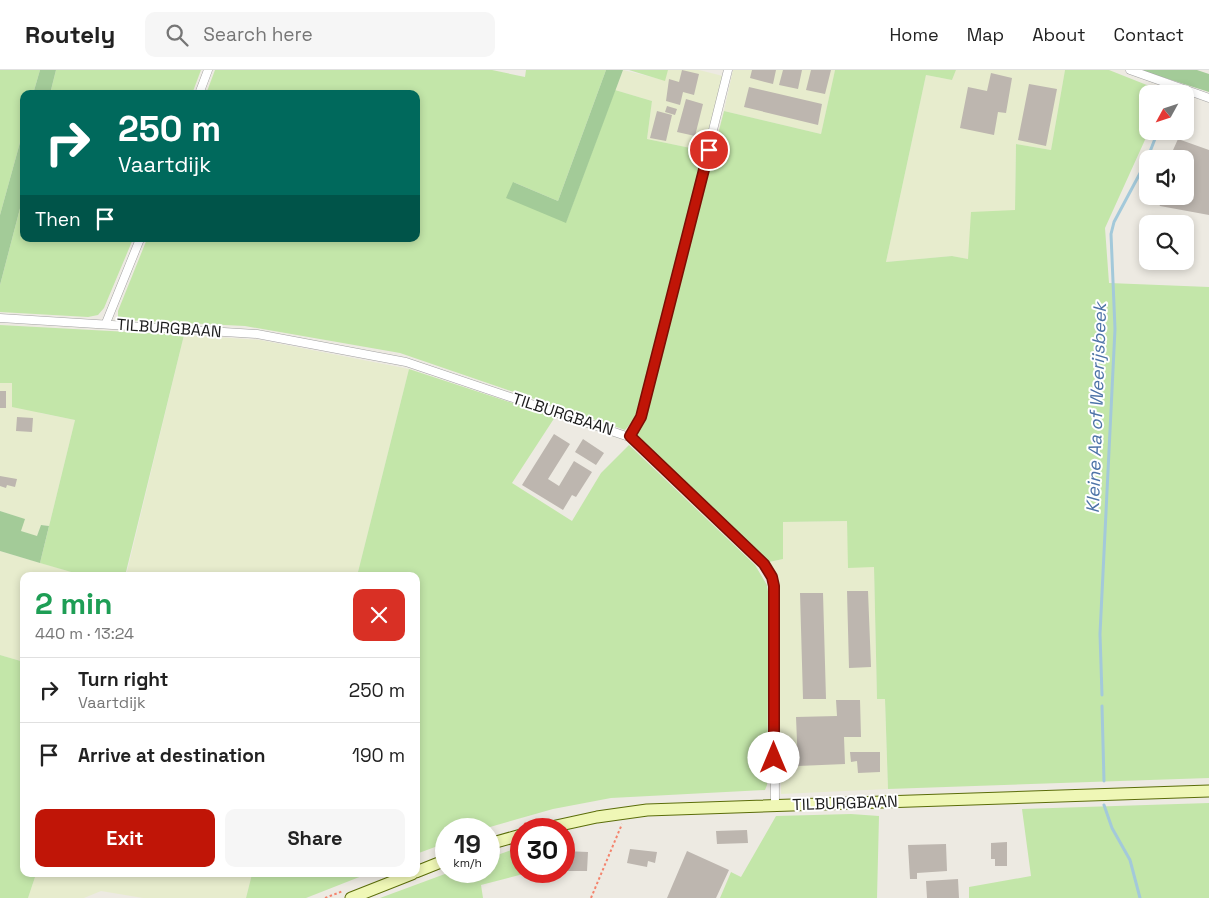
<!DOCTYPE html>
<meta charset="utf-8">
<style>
body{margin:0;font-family:"Space Grotesk",sans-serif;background:#f6f6f6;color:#222;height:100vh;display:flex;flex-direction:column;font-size:19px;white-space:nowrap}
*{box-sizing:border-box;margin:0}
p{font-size:16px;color:#767676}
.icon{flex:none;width:28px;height:28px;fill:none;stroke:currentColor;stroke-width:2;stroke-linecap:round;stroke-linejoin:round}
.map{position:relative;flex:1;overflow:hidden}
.side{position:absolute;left:20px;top:502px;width:400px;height:305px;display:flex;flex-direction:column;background:#fff;border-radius:10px;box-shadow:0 2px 8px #0003}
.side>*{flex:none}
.banner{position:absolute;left:20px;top:20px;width:400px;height:152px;border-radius:10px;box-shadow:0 2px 8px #0003;background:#00695c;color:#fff;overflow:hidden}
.needle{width:32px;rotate:230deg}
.buttons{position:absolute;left:1139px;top:15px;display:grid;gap:10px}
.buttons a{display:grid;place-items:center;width:55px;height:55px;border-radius:10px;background:#fff;box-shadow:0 2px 8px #0003;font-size:25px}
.speed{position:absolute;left:435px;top:748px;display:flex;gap:10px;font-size:25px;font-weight:700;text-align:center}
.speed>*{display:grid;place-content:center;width:65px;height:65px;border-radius:50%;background:#fff;box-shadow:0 2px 8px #0003;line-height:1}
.speed small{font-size:12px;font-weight:400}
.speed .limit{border:8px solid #d22;background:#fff;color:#111}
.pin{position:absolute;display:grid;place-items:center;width:42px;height:42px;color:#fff;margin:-21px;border:2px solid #fff;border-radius:50%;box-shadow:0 1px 5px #0007}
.me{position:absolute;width:55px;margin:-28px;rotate:0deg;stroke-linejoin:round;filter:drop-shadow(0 0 4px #0008)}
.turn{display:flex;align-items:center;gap:18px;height:105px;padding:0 15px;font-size:22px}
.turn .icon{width:65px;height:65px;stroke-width:2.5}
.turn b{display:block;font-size:35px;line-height:42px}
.then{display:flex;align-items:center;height:48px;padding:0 15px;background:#0003;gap:10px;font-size:19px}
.round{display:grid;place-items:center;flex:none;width:52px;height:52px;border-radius:10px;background:#f6f6f6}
.headline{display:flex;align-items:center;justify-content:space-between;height:85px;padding:0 15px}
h1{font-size:30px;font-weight:800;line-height:38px;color:#1e9e55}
.cta{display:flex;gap:10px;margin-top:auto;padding:10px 15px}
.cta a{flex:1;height:58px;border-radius:10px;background:#c01507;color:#fff;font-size:20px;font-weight:800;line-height:58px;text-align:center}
.cta a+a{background:#f6f6f6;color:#222}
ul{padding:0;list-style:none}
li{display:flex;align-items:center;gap:15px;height:65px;padding:0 15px;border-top:1px solid #e0e0e0}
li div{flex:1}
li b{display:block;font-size:19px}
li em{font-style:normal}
header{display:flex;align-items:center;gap:30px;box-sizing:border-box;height:70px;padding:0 25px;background:#fff;border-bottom:1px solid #e0e0e0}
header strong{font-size:24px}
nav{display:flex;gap:28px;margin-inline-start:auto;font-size:18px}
.search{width:350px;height:45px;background:#f6f6f6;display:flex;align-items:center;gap:12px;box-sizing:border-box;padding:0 18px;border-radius:10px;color:#767676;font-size:19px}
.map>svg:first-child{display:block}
</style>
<header>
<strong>Routely</strong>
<div class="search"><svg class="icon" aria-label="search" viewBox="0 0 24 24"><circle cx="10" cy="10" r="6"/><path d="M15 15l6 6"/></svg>Search here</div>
<nav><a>Home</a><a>Map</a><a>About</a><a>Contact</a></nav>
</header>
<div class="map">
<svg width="1209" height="828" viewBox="0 0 1209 828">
<rect width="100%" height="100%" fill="#edeae2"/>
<path fill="#e7eccd" d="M 623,0 L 664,10 L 668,0 L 699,0 L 723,6 L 705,81 L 647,69 L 652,31 L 615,20 Z
M 733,0 L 835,0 L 821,64 L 724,41 Z
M 956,0 L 1065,0 L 1051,80 L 1016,74 L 1015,141 L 968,189 L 952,186 L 886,192 L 926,5 L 952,10 Z
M 184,265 L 260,270 L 409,299 L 357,506 L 126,506 Z
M 0,313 L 12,313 L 40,343 L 75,350 L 49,456 L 41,455 L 37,467 L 21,461 L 24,449 L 0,441 Z
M 847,451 L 849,497 L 874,497 L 877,628 L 885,629 L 888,719 L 781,724 L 776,508 L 769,492 L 783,489 L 782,452 Z
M 0,481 L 85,506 L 24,506 L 24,592 L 0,585 Z
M 36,804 L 252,804 L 246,828 L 143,828 L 101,821 L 84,828 L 28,828 Z"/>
<path fill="#c3e6a9" d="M 0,0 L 40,0 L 33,24 L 24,24 L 24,58 L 0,145 Z
M 56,0 L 201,0 L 192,24 L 50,24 Z
M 215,0 L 492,0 L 525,7 L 526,0 L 606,0 L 558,131 L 513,112 L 566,152 L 615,20 L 652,31 L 647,69 L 705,81 L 636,347 L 625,360 L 400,283 L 245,256 L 123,250 L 118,247 L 118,241 L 147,169 L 416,169 L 416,24 L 206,24 Z
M 629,0 L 668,0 L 665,11 Z
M 835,0 L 956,0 L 952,10 L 926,5 L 886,192 L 952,186 L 968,189 L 971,142 L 1015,140 L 1016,74 L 1051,80 L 1065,0 L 1109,0 L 1167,23 L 1148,24 L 1148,61 L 1149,61 L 1105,158 L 1109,213 L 1209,217 L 1209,708 L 888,719 L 885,629 L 877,629 L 874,497 L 848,498 L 847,451 L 783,452 L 783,489 L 769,492 L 636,364 L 644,349 L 724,41 L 821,64 Z
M 24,123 L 24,169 L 133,169 L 104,238 L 98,245 L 88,247 L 0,242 L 0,215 Z
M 0,255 L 184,265 L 125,506 L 85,506 L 40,493 L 75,350 L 12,337 L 12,313 L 0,313 Z
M 409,299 L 555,347 L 512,413 L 572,451 L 601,403 L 629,375 L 755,495 L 767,515 L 769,528 L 767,715 L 765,720 L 611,728 L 553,739 L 483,759 L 446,759 L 446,773 L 416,784 L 416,506 L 357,506 Z
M 0,585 L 24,592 L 24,804 L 36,804 L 28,828 L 0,828 Z
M 1209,733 L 1209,828 L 969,828 L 969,817 L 1031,806 L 1022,739 Z
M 851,744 L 879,746 L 877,828 L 720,828 L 731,802 L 741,807 L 776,746 Z
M 520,777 L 523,804 L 481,815 L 483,828 L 380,828 L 453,801 L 489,801 L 489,788 Z
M 252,804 L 367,804 L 306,828 L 246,828 Z"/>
<path fill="#a3cb98" d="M 40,0 L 56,0 L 50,24 L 33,24 Z
M 606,0 L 623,0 L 566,153 L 506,128 L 513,112 L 558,131 Z
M 1140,0 L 1197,0 L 1209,4 L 1209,22 Z
M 24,58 L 24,123 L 0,215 L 0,145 Z
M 0,441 L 25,449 L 21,461 L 37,466 L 41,455 L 49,456 L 40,493 L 0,481 Z"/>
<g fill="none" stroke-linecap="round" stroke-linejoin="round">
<path stroke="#a3c9da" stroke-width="3" d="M 1102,625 L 1100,564 L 1115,259 L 1111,164 L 1114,152 L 1146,92 L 1158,61
M 1102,636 L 1104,711
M 1104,735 L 1112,758 L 1130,790 L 1140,828"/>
</g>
<path fill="#bdb6af" d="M 682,0 L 699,4 L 694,25 L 683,22 L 680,35 L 666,31 L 669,9 L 679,12 Z
M 752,0 L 776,0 L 773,14 L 750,8 Z
M 783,0 L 802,0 L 798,19 L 779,15 Z
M 811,0 L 831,0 L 825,24 L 806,20 Z
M 991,3 L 1012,8 L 1006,43 L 998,42 L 994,65 L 960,58 L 968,17 L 987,21 Z
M 1029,14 L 1057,19 L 1046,76 L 1018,70 Z
M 749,17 L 822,34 L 818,55 L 744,37 Z
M 686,29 L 703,34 L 695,66 L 677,62 Z
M 667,36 L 677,39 L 675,45 L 665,42 Z
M 657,41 L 672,45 L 666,71 L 650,68 Z
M 1178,69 L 1209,80 L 1209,145 L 1160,136 L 1155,126 L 1185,126 L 1185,89 L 1169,89 Z
M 0,321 L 6,321 L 6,338 L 0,338 Z
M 17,347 L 33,348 L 32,362 L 16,361 Z
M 554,364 L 570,374 L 548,409 L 559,416 L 574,391 L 592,402 L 576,427 L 572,425 L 563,440 L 522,415 Z
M 583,369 L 604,383 L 596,395 L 575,382 Z
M 0,406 L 17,409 L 15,417 L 7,415 L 6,418 L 0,416 Z
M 847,521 L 868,521 L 871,597 L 849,598 Z
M 800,523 L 823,523 L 826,629 L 803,629 Z
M 836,630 L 860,630 L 861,667 L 844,667 L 845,694 L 798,696 L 796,647 L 837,646 Z
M 850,682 L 880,682 L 880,702 L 858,703 L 857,691 L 851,692 Z
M 747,760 L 748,773 L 717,774 L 716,761 Z
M 1007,772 L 1007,796 L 995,796 L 995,789 L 991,789 L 991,773 Z
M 946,774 L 947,801 L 917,803 L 917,809 L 910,809 L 908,775 Z
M 630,779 L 657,782 L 655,793 L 648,791 L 647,797 L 627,793 Z
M 564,781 L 588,782 L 587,801 L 564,801 Z
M 687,781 L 729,800 L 716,828 L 667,828 Z
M 546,801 L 555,801 L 555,808 L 545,807 Z
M 958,809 L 959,828 L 927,828 L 926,811 Z"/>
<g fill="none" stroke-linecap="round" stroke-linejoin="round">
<g stroke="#a3a3a3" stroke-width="9">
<path id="street" d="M 1130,0 L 1209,28
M 199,24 L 208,0
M 0,248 L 257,264 L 406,292 L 629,367 L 764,494 L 772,507 L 774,516 L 775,735
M 106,253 L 140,169
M 629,367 L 641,347 L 728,0"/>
</g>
<g stroke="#5b6d09" stroke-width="13">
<path id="secondary" d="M 542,759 L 597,747 L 647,740 L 1209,721
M 489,774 L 521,765
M 416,802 L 446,790
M 351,828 L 412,804"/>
</g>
<path stroke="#f4836c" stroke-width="2" stroke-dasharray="2.5 2.5" stroke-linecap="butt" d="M 524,754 L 534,751
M 325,828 L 343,821
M 591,828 L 622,754"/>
<use href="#street" stroke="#fff" stroke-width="8"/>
<use href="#secondary" stroke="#eff7b6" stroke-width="11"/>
</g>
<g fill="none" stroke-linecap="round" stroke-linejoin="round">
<g stroke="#7d0e05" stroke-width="12">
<path id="route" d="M 709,80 L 641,347 L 630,366 L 764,494 L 772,507 L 774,516 L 774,688"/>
</g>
<use href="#route" stroke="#c01507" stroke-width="9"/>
</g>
<g text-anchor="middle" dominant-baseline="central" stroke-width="4" stroke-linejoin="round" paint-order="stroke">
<g font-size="16" fill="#1c1c1c" stroke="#fff">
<text transform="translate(169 258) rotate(4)">TILBURGBAAN</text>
<text transform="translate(563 344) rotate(18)">TILBURGBAAN</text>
<text transform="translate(845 733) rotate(-2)">TILBURGBAAN</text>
</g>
<g font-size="18" font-style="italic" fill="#4d73a7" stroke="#fff">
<text transform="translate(1096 338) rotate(-88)">Kleine Aa of Weerijsbeek</text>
</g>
</g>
</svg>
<div class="buttons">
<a><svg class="needle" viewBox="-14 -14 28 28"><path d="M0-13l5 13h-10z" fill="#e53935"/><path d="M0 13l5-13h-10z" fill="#767676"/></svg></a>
<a><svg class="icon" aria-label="sound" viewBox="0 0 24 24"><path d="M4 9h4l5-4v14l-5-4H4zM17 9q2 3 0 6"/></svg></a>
<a><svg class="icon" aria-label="search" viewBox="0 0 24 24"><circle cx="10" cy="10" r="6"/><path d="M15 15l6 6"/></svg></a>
</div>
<div class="speed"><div>19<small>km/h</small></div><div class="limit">30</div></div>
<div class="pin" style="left:709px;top:80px;background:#d93025"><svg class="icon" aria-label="arrive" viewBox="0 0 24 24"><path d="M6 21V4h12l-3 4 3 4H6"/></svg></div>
<svg class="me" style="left:774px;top:688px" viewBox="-20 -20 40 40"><circle r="19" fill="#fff"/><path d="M0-13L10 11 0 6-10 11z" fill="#c01507"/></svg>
<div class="banner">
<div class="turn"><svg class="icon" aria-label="right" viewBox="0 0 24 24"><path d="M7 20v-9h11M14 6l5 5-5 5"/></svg><div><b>250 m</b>Vaartdijk</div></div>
<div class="then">Then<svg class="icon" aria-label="arrive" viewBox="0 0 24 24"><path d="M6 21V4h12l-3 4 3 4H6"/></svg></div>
</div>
<section class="side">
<div class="headline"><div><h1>2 min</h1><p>440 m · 13:24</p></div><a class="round" style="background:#d93025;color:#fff"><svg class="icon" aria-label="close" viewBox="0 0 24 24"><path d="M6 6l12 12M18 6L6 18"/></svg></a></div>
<ul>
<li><svg class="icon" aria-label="right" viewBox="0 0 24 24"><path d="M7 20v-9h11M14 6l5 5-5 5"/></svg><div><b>Turn right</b><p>Vaartdijk</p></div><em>250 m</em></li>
<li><svg class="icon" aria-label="arrive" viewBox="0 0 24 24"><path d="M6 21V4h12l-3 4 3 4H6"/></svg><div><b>Arrive at destination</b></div><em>190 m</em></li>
</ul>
<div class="cta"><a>Exit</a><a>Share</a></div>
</section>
</div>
